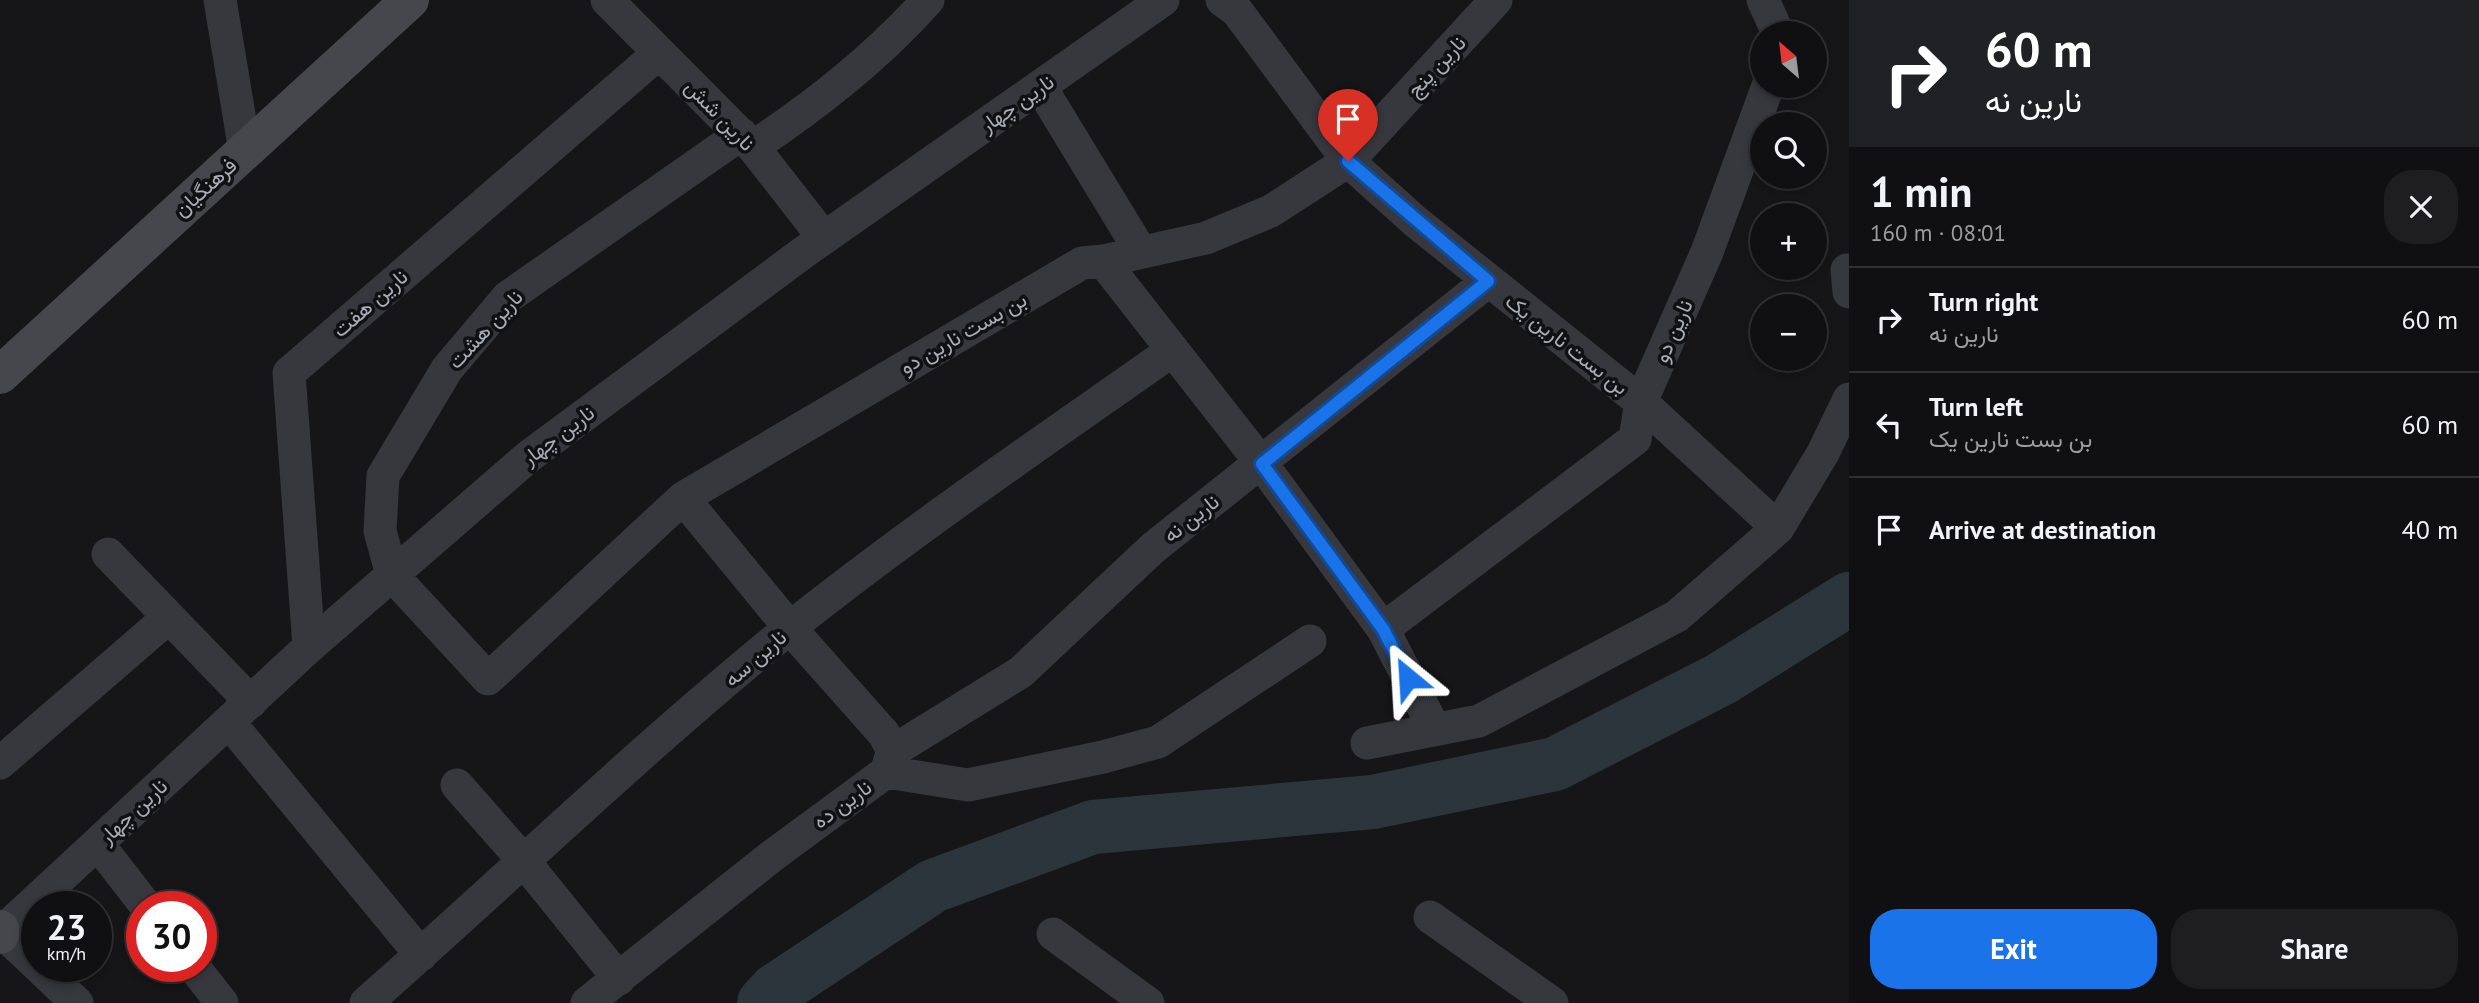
<!DOCTYPE html>
<meta charset="utf-8">
<style>
body{margin:0;font-family:"PT Sans",Vazirmatn,sans-serif;background:#1e1e20;color:#f1f3f6;height:100vh;display:flex;flex-direction:column;font-size:26px;white-space:nowrap}
*{box-sizing:border-box;margin:0}
p{font-size:23px;color:#9c9d9f}
.icon{flex:none;width:38px;height:38px;fill:none;stroke:currentColor;stroke-width:2;stroke-linecap:round;stroke-linejoin:round}
.map{position:relative;flex:1;overflow:hidden}
.panel{display:flex;flex-direction:column;background:#101012;width:630px}
.panel>*{flex:none}
.guide{background:#202124;color:#fff;overflow:hidden}
.needle{width:46px;rotate:332deg}
.controls{position:absolute;left:1750px;top:21px;display:grid;gap:14px}
.controls a{display:grid;place-items:center;width:77px;height:77px;border-radius:50%;background:#101012;box-shadow:0 4px 10px #0003,0 0 0 2px #303032;font-size:35px}
.speed{position:absolute;left:21px;top:891px;display:flex;gap:14px;font-size:35px;font-weight:700;text-align:center}
.speed>*{display:grid;place-content:center;width:91px;height:91px;border-radius:50%;background:#101012;box-shadow:0 4px 10px #0003,0 0 0 2px #303032;line-height:1}
.speed small{font-size:18px;font-weight:400}
.speed .limit{border:10px solid #d22;background:#fff;color:#111}
.pin{position:absolute;display:grid;place-items:center;width:60px;height:60px;color:#fff;margin:-72px -30px;border-radius:50% 50% 50% 0;rotate:-45deg;box-shadow:0 0 7px #0007}
.pin .icon{rotate:45deg}
.me{position:absolute;width:77px;margin:-38px;rotate:333deg;stroke-linejoin:round;filter:drop-shadow(0 0 5px #0008)}
.turn{display:flex;align-items:center;gap:24px;height:147px;padding:0 21px;font-size:32px}
.turn .icon{width:91px;height:91px;stroke-width:2.5}
.turn b{display:block;font-size:49px;line-height:60px}
.round{display:grid;place-items:center;flex:none;width:74px;height:74px;border-radius:28px;background:#1e1e20}
.summary{display:flex;align-items:center;justify-content:space-between;height:119px;padding:0 21px}
h1{font-size:42px;font-weight:600;line-height:52px}
.action{display:flex;gap:14px;margin-top:auto;padding:14px 21px}
.action a{flex:1;height:80px;border-radius:28px;background:#1a73e8;color:#fff;font-size:28px;font-weight:600;line-height:80px;text-align:center}
.action a+a{background:#1e1e20;color:#f1f3f6}
ul{padding:0;list-style:none}
li{display:flex;align-items:center;gap:21px;height:105px;padding:0 21px;border-top:2px solid #303032}
li div{flex:1}
li b{display:block;font-size:26px}
li em{font-style:normal}
main{display:flex;flex:1;min-height:0}
.map>svg:first-child{display:block}
</style>
<main>
<div class="map">
<svg width="1849" height="1003" viewBox="0 0 1849 1003">
<rect width="100%" height="100%" fill="#161618"/>
<g fill="none" stroke-linecap="round" stroke-linejoin="round">
<path stroke="#2c353c" stroke-width="54" d="M 764,1003 L 776,990 L 933,886 L 1093,827 L 1373,802 L 1555,764 L 1721,679 L 1849,599"/>
<path stroke="#37383d" stroke-width="33" d="M 220,0 L 245,151
M 607,0 L 753,147 L 824,238
M 1222,0 L 1237,11 L 1348,161 L 1416,222 L 1641,402 L 1778,528
M 1763,0 L 1778,33
M 1040,86 L 1141,252
M 741,134 L 508,297 L 447,369 L 383,476 L 380,531 L 392,575 L 488,679 L 683,498 L 1082,263 L 1103,261 L 1262,464 L 1383,629 L 1434,728
M 753,147 C 817,104 876,58 928,0
M 1103,261 L 1206,238 L 1271,211 L 1348,161 L 1496,0
M 1847,270 L 1849,292
M 108,554 L 251,702
M 1383,629 L 1635,439 L 1641,402 L 1707,252 L 1768,86
M 309,647 L 289,373 L 659,53
M 229,722 L 421,955
M 1367,743 L 1479,721 L 1677,616 L 1778,528 L 1823,453 L 1849,399
M 893,751 L 1021,672 L 1153,548 L 1488,281
M 0,763 L 169,617
M 886,772 L 968,785 L 1103,757 L 1158,742 L 1310,641
M 457,785 L 523,860 L 619,979
M 98,844 L 146,906
M 1430,917 L 1552,1003
M 1053,934 L 1148,1003
M 37,965 L 2,932 L 309,647 L 528,457 L 804,252 L 1163,0
M 38,966 L 77,1003
M 193,966 L 222,1003
M 366,1003 C 508,878 644,746 791,627 C 914,529 1044,441 1173,350
M 587,1003 L 772,856 L 886,772 L 893,751 L 884,734 L 790,628 L 683,498"/>
<path stroke="#45474d" stroke-width="38" d="M 0,375 L 410,0
M 0,929 L 0,935"/>
</g>
<g fill="none" stroke-linecap="round" stroke-linejoin="round">
<g stroke="#114b97" stroke-width="18">
<path id="route" d="M 1348,161 L 1488,281 L 1262,464 L 1383,629 L 1408,678"/>
</g>
<use href="#route" stroke="#1a73e8" stroke-width="12"/>
</g>
<g text-anchor="middle" dominant-baseline="central" stroke-width="7" stroke-linejoin="round" paint-order="stroke">
<g font-size="21" fill="#a8adb8" stroke="#111113">
<text transform="translate(1436 66) rotate(-47)">نارین پنج</text>
<text transform="translate(1017 103) rotate(-35)">نارین چهار</text>
<text transform="translate(720 115) rotate(46)">نارین شش</text>
<text transform="translate(205 187) rotate(-42)">فرهنگیان</text>
<text transform="translate(370 303) rotate(-41)">نارین هفت</text>
<text transform="translate(485 329) rotate(-47)">نارین هشت</text>
<text transform="translate(1673 331) rotate(-66)">نارین دو</text>
<text transform="translate(963 333) rotate(-30)">بن بست نارین دو</text>
<text transform="translate(1567 344) rotate(38)">بن بست نارین یک</text>
<text transform="translate(558 435) rotate(-37)">نارین چهار</text>
<text transform="translate(1191 518) rotate(-38)">نارین نه</text>
<text transform="translate(755 658) rotate(-41)">نارین سه</text>
<text transform="translate(842 804) rotate(-36)">نارین ده</text>
<text transform="translate(133 811) rotate(-43)">نارین چهار</text>
</g>
</g>
</svg>
<div class="controls">
<a><svg class="needle" viewBox="-14 -14 28 28"><path d="M0-13l5 13h-10z" fill="#e53935"/><path d="M0 13l5-13h-10z" fill="#9c9d9f"/></svg></a>
<a><svg class="icon" aria-label="search" viewBox="0 0 24 24"><circle cx="10" cy="10" r="6"/><path d="M15 15l6 6"/></svg></a>
<a>+</a>
<a>−</a>
</div>
<div class="speed"><div>23<small>km/h</small></div><div class="limit">30</div></div>
<div class="pin" style="left:1348px;top:161px;background:#d93025"><svg class="icon" aria-label="arrive" viewBox="0 0 24 24"><path d="M6 21V4h12l-3 4 3 4H6"/></svg></div>
<svg class="me" style="left:1408px;top:678px" viewBox="-20 -20 40 40"><path d="M0-17L14 15 0 8-14 15z" fill="#1a73e8" stroke="#fff" stroke-width="4"/></svg>
</div>
<section class="panel">
<div class="guide">
<div class="turn"><svg class="icon" aria-label="right" viewBox="0 0 24 24"><path d="M7 20v-9h11M14 6l5 5-5 5"/></svg><div><b>60 m</b>نارین نه</div></div>
</div>
<div class="summary"><div><h1>1 min</h1><p>160 m · 08:01</p></div><a class="round"><svg class="icon" aria-label="close" viewBox="0 0 24 24"><path d="M6 6l12 12M18 6L6 18"/></svg></a></div>
<ul>
<li><svg class="icon" aria-label="right" viewBox="0 0 24 24"><path d="M7 20v-9h11M14 6l5 5-5 5"/></svg><div><b>Turn right</b><p>نارین نه</p></div><em>60 m</em></li>
<li><svg class="icon" aria-label="left" viewBox="0 0 24 24"><path d="M17 20v-9H6M10 6l-5 5 5 5"/></svg><div><b>Turn left</b><p>بن بست نارین یک</p></div><em>60 m</em></li>
<li><svg class="icon" aria-label="arrive" viewBox="0 0 24 24"><path d="M6 21V4h12l-3 4 3 4H6"/></svg><div><b>Arrive at destination</b></div><em>40 m</em></li>
</ul>
<div class="action"><a>Exit</a><a>Share</a></div>
</section>
</main>
